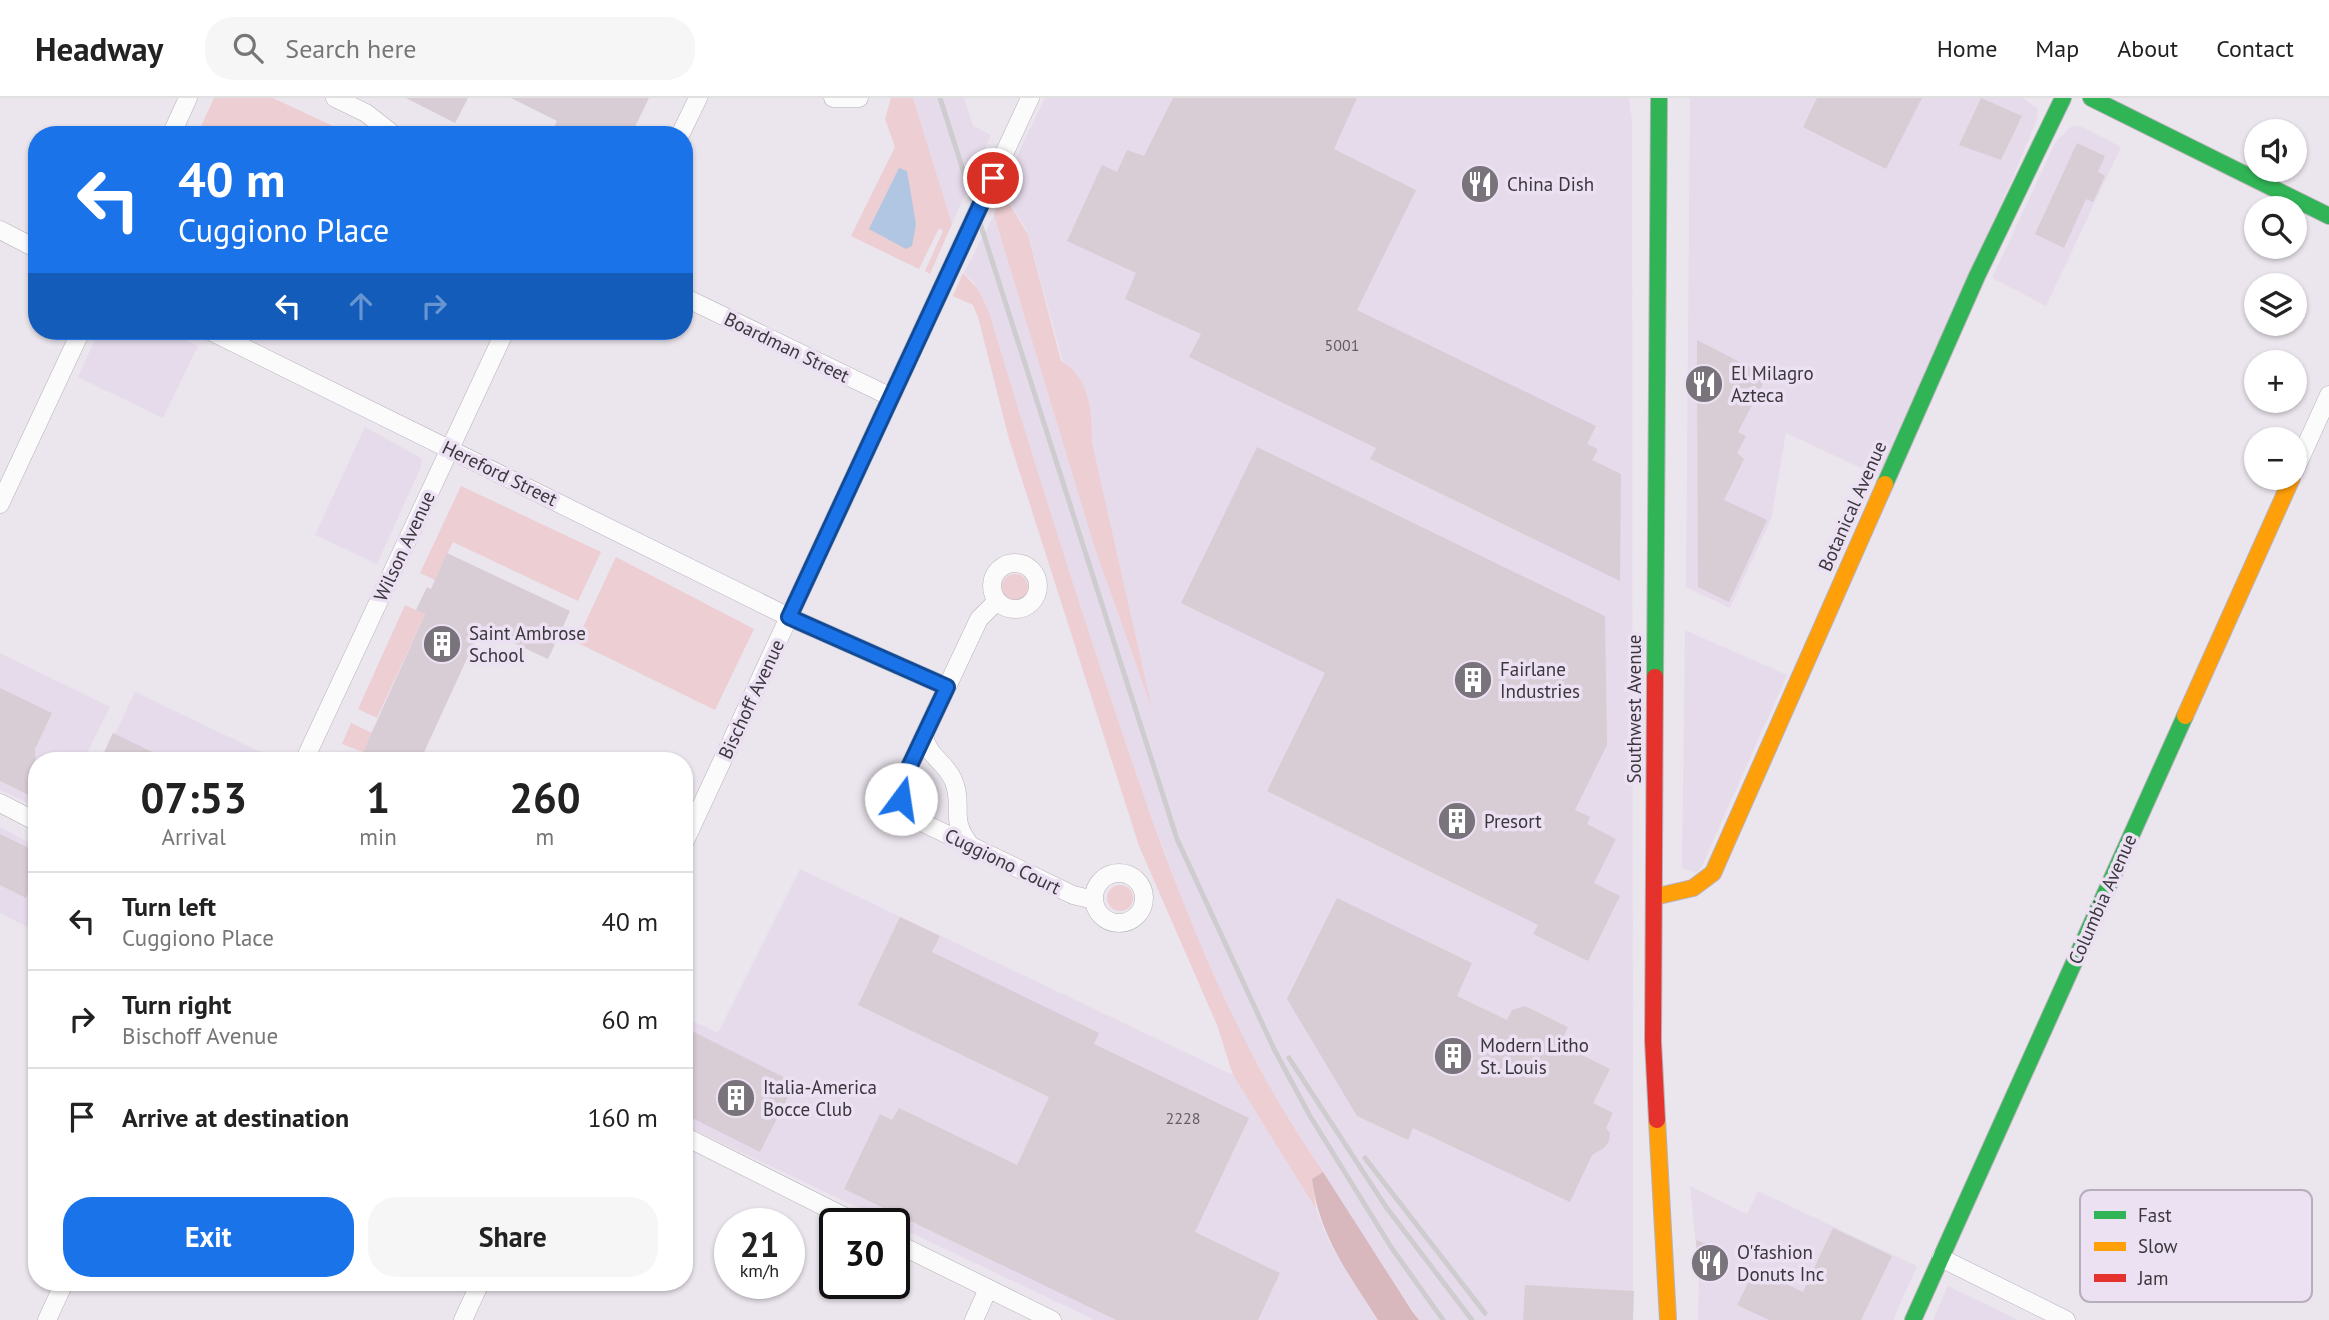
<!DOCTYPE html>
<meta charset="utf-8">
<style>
body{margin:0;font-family:"PT Sans",sans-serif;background:#f6f6f6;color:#222;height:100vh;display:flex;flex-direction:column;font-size:26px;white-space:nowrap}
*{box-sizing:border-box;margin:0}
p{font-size:23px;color:#767676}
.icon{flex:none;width:38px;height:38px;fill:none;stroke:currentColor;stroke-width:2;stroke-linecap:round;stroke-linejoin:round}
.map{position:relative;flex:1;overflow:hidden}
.side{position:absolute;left:28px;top:654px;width:665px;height:539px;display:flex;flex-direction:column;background:#fff;border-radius:28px;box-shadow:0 2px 5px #0004}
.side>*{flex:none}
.banner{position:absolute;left:28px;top:28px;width:665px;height:214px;border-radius:28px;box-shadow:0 2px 5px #0004;background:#1a73e8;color:#fff;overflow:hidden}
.tools{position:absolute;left:2244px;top:21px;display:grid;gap:14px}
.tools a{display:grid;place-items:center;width:63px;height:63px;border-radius:50%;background:#fff;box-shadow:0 2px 5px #0004;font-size:35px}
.speed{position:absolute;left:714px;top:1110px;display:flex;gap:14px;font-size:35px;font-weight:700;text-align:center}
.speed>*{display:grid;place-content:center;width:91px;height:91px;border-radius:50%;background:#fff;box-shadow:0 2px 5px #0004;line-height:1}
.speed small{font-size:18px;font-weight:400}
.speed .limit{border:4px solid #111;border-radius:10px;background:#fff;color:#111}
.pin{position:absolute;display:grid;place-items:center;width:60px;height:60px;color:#fff;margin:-30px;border:4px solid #fff;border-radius:50%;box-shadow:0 2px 7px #0007}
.me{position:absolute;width:77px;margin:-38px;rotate:14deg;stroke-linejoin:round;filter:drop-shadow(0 0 5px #0008)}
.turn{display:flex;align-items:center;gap:24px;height:147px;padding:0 35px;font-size:32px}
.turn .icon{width:91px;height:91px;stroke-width:2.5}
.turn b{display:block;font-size:49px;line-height:60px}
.lanes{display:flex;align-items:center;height:66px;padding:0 35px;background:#0003;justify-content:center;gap:35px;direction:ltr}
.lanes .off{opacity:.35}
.eta{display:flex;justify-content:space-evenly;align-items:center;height:119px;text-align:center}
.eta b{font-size:42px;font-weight:800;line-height:49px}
.primary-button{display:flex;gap:14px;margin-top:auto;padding:14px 35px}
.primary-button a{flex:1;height:80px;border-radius:28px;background:#1a73e8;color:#fff;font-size:28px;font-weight:800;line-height:80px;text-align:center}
.primary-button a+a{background:#f6f6f6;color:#222}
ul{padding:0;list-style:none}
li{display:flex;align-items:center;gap:21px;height:98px;padding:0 35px;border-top:2px solid #e0e0e0}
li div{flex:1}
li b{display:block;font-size:26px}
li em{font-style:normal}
header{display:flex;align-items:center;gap:42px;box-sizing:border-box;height:98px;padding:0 35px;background:#fff;border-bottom:2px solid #e0e0e0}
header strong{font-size:33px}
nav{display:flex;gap:38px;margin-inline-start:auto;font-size:24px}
.search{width:490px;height:63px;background:#f6f6f6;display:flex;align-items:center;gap:18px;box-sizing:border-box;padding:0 24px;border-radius:28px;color:#767676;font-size:26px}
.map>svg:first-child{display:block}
</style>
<header>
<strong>Headway</strong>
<div class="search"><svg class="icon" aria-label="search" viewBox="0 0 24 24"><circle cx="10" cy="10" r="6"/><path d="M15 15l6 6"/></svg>Search here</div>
<nav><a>Home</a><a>Map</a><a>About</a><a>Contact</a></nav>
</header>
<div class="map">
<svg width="2329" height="1222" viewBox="0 0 2329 1222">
<rect width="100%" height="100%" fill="#ebe5ee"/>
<path fill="#e6dbeb" d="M 913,0 L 964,0 L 973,28 L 991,37 L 952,126 Z
M 1045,0 L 1629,0 L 1632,23 L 1633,1222 L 1419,1222 L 1291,1028 L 1240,934 L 1192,828 L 1140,688 L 1063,458 L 989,214 L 974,184 L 964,175 L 994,117 L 1095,451 L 1149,602 L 1116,457 L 1027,133 L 1001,91 Z
M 1690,0 L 2023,0 L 2038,11 L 2037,21 L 2013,79 L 1878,378 L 1786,335 L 1771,421 L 1730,510 L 1686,489 Z
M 2072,28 L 2080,28 L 2121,49 L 2046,208 L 1992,180 L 2056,43 Z
M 99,233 L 168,233 L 198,248 L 163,320 L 78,279 Z
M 365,329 L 421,360 L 421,369 L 377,466 L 315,437 Z
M 1685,532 L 1787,577 L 1701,770 L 1696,775 L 1682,770 Z
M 0,555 L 110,609 L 83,663 L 37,663 L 37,709 L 0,692 Z
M 135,594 L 279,663 L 102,663 Z
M 0,729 L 37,749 L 37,819 L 31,831 L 0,815 Z
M 800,771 L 1233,977 L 1316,1111 L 1329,1144 L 1378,1222 L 1095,1222 L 684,1027 L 684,919 L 718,935 Z
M 1690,1088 L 1747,1116 L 1758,1093 L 1917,1168 L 1893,1222 L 1698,1222 L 1699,1178 Z
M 1948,1188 L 2018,1222 L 1933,1222 Z"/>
<path fill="#edced2" d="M 214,0 L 273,0 L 352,37 L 197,37 Z
M 891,0 L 913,0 L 952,126 L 930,176 L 925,173 L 943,133 L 939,130 L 919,171 L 851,138 L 895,49 L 885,21 Z
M 1001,91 L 1028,137 L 1061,263 C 1090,280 1092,313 1092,345 L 1152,611 L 1095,451 L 994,117 Z
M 963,175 L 978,191 L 989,214 C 1029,347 1070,480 1115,613 C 1168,773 1226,934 1323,1074 L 1312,1081 L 1316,1111 L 1233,977 L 1217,927 L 1139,748 L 1009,341 L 978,219 L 973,207 L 953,198 Z
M 461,388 L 601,454 L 578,503 L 453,444 L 435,482 L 420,475 Z
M 616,459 L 754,531 L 715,612 L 576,544 Z
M1002 489a13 13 0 1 1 26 0a13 13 0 1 1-26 0Z
M 405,507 L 425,516 L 377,620 L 358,611 Z
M 351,625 L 372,635 L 363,654 L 342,646 Z
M1107 800a13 13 0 1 1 26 0a13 13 0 1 1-26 0Z"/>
<path fill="#d8b8bc" d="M 1323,1074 L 1412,1213 L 1419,1222 L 1378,1222 C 1348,1175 1319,1137 1312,1081 Z"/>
<path fill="#b0c6e3" d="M 899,70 L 907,73 L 916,126 L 912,148 L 906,151 L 869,131 Z"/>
<path fill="#d8ccd5" d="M 406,0 L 468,0 L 455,25 Z
M 511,0 L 649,0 L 631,37 L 550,37 L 557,23 Z
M 1173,0 L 1357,0 L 1334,51 L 1416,92 L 1357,212 L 1596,328 L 1587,346 L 1598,351 L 1592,362 L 1621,376 L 1620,483 L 1370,361 L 1376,350 L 1189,259 L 1201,236 L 1125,201 L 1136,175 L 1067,143 L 1102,67 L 1117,74 L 1127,52 L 1144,58 Z
M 1817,0 L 1922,0 L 1886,71 L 1803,29 Z
M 1981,0 L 2022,18 L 2001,62 L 1959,47 Z
M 2077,45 L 2105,58 L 2098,74 L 2105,78 L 2093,104 L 2086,101 L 2064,150 L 2035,136 Z
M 1697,242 L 1767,278 L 1738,334 L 1746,338 L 1737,355 L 1744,361 L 1724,402 L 1767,422 L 1729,504 L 1698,489 Z
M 1257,349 L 1605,518 L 1607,647 L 1575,712 L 1590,719 L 1587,726 L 1616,741 L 1594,785 L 1620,798 L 1588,863 L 1533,836 L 1538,827 L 1267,693 L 1325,575 L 1181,505 Z
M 447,455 L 570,513 L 548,561 L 481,530 L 420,663 L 371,663 L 373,659 L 363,654 L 425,516 L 416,512 L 427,489 L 431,491 Z
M 0,590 L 52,615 L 35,651 L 37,701 L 0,683 Z
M 113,635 L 171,663 L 100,663 Z
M 0,736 L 37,754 L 37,776 L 26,800 L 0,787 Z
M 1337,800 L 1472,865 L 1457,898 L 1507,922 L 1512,912 L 1525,908 L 1568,929 L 1560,946 L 1610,971 L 1593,1005 L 1613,1015 L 1606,1030 L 1610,1035 L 1609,1043 L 1604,1050 L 1592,1057 L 1570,1104 L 1413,1030 L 1408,1042 L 1357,1018 L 1287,901 Z
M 900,819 L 940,838 L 932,854 L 1099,935 L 1094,946 L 1249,1020 L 1195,1134 L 1280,1175 L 1258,1222 L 1116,1222 L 844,1091 L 880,1016 L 892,1022 L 899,1010 L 1017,1067 L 1049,999 L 858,907 Z
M 684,929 L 795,985 L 760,1054 L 684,1016 Z
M 1833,1130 L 1892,1158 L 1861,1222 L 1769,1222 L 1737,1207 L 1755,1171 L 1803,1194 Z
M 1696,1142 L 1726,1153 L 1719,1183 L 1699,1178 Z
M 1525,1187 L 1634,1193 L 1633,1222 L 1523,1222 Z"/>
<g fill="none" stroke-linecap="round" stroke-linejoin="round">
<g stroke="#b7b2b9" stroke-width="19">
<path id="street" d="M 335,0 L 366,15 L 394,37
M 833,0 L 859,0
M 171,37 L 188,0
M 680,37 L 698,0
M 0,132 L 37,151
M 684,199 L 891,299
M 210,233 L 789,519 L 947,589
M 2294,374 L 2329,297
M 0,406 L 81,233
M992 488a23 23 0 1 1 46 0a23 23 0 1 1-46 0Z
M 997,503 L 979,521 L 904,680 C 900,695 900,709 913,720 L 1073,797 L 1094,802
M 924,638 C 928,659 947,665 954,684 C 964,710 948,720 971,748
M 304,663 L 505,233
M 0,705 L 37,724
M 684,745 L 1030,0
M1094 800a25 25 0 1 1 50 0a25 25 0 1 1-50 0Z
M 684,1038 L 857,1125
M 894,1144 L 1052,1222
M 1941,1160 L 2066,1222
M 47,1222 L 64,1185
M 463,1222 L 480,1185
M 974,1222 L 988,1191"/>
</g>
<g stroke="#b7b2b9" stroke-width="18">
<path id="fast" d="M 2091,0 L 2329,118
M 1885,386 L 1977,178 L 2063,0
M 1655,579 L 1659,0
M 1913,1222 L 2185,618"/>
</g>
<g stroke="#b7b2b9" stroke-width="18">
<path id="slow" d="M 2185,618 L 2292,380
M 1654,799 L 1693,790 L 1713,775 L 1885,386
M 1657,1022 L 1668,1222"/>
</g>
<g stroke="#b7b2b9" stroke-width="18">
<path id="jam" d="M 1655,579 L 1653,943 L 1657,1022"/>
</g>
<use href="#street" stroke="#fcfbfc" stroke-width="18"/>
<use href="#fast" stroke="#30b455" stroke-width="16"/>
<use href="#slow" stroke="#ff9f0a" stroke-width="16"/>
<use href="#jam" stroke="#e5322d" stroke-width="16"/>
<path stroke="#cecccf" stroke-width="5" d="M 940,0 L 1177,741 L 1274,951 L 1310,1018 L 1391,1149 L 1443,1222
M 1289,960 L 1386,1109 L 1472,1222
M 1365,1060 L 1485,1215"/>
</g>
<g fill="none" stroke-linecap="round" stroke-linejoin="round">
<g stroke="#114b97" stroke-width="18">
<path id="route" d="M 901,701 L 904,680 L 947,589 L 789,519 L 993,80"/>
</g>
<use href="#route" stroke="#1a73e8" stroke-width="12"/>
</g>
<defs>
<g id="restaurant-disc" transform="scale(2.0125)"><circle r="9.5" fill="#79747b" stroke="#ece1f2"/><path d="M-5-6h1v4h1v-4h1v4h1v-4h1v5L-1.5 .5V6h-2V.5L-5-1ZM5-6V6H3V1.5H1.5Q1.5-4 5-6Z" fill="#fff"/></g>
<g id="building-disc" transform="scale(2.0125)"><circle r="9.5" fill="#79747b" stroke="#ece1f2"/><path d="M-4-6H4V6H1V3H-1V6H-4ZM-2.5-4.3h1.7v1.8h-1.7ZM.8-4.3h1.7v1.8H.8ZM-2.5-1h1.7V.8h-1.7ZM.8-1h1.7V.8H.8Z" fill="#fff"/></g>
</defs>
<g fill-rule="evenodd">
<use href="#restaurant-disc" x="1480" y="86"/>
<use href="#restaurant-disc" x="1704" y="286"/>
<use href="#building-disc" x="442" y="546"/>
<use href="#building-disc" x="1473" y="582"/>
<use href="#building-disc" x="1457" y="723"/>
<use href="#building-disc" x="1453" y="958"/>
<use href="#building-disc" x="736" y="1000"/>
<use href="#restaurant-disc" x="1710" y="1165"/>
</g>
<g text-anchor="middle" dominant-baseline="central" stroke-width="7" stroke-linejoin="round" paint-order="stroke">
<g font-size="16" fill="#625c63">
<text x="1342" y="247">5001</text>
<text x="1183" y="1020">2228</text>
</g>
<g font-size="19" fill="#3b373d" stroke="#ece1f2" text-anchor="start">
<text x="1507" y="86">China Dish</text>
<text x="1731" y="275">El Milagro<tspan x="1731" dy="22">Azteca</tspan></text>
<text x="469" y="535">Saint Ambrose<tspan x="469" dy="22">School</tspan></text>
<text x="1500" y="571">Fairlane<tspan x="1500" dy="22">Industries</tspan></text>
<text x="1484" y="723">Presort</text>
<text x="1480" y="947">Modern Litho<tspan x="1480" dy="22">St. Louis</tspan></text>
<text x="763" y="989">Italia-America<tspan x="763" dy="22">Bocce Club</tspan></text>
<text x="1737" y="1154">O'fashion<tspan x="1737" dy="22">Donuts Inc</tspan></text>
</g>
<g font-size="19" fill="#3b373d" stroke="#ece1f2">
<text transform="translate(787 249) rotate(26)">Boardman Street</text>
<text transform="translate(500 375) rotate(26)">Hereford Street</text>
<text transform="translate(1852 408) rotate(-66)">Botanical Avenue</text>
<text transform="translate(404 448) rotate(-65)">Wilson Avenue</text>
<text transform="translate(751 601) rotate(-65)">Bischoff Avenue</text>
<text transform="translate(1634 611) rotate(-90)">Southwest Avenue</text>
<text transform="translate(1003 763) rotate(26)">Cuggiono Court</text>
<text transform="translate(2102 801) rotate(-66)">Columbia Avenue</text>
</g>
</g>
<rect x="2080" y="1092" width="232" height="112" rx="10" fill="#ece1f2" stroke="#b7aebc" stroke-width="2"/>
<rect x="2094" y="1113" width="32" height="8" fill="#30b455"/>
<rect x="2094" y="1144" width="32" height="9" fill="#ff9f0a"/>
<rect x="2094" y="1176" width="32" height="8" fill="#e5322d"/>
<g font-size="19" fill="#3b373d">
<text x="2138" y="1124">Fast</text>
<text x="2138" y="1155">Slow</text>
<text x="2138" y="1187">Jam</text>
</g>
</svg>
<div class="tools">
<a><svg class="icon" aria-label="sound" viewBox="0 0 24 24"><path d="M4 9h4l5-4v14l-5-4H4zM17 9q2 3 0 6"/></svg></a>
<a><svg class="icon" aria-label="search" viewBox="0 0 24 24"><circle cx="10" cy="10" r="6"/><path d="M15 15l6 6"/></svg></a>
<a><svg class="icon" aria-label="layers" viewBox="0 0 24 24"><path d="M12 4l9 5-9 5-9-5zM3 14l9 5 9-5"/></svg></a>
<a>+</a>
<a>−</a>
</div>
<div class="speed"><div>21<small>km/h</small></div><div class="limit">30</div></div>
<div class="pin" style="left:993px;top:80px;background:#d93025"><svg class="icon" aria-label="arrive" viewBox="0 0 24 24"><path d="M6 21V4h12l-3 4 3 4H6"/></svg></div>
<svg class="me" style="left:901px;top:701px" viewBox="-20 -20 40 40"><circle r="19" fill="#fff"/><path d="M0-13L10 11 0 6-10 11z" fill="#1a73e8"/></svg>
<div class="banner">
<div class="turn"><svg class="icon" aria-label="left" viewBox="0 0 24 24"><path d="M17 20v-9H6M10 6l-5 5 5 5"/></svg><div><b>40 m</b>Cuggiono Place</div></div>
<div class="lanes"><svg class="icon" aria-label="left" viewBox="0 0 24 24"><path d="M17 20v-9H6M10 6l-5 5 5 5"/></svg><svg class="icon off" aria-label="ahead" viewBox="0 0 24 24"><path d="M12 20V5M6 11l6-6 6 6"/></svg><svg class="icon off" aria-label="right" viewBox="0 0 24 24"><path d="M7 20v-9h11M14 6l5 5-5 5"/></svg></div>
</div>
<section class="side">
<div class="eta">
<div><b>07:53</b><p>Arrival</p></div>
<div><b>1</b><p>min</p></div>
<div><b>260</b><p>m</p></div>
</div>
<ul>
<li><svg class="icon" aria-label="left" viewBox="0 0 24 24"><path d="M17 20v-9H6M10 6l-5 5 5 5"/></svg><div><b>Turn left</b><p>Cuggiono Place</p></div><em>40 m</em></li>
<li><svg class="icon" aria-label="right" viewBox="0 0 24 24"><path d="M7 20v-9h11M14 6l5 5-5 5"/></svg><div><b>Turn right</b><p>Bischoff Avenue</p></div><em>60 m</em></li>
<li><svg class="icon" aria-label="arrive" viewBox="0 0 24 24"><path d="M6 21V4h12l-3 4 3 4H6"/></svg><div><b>Arrive at destination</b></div><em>160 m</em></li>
</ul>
<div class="primary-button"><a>Exit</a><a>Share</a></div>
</section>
</div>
